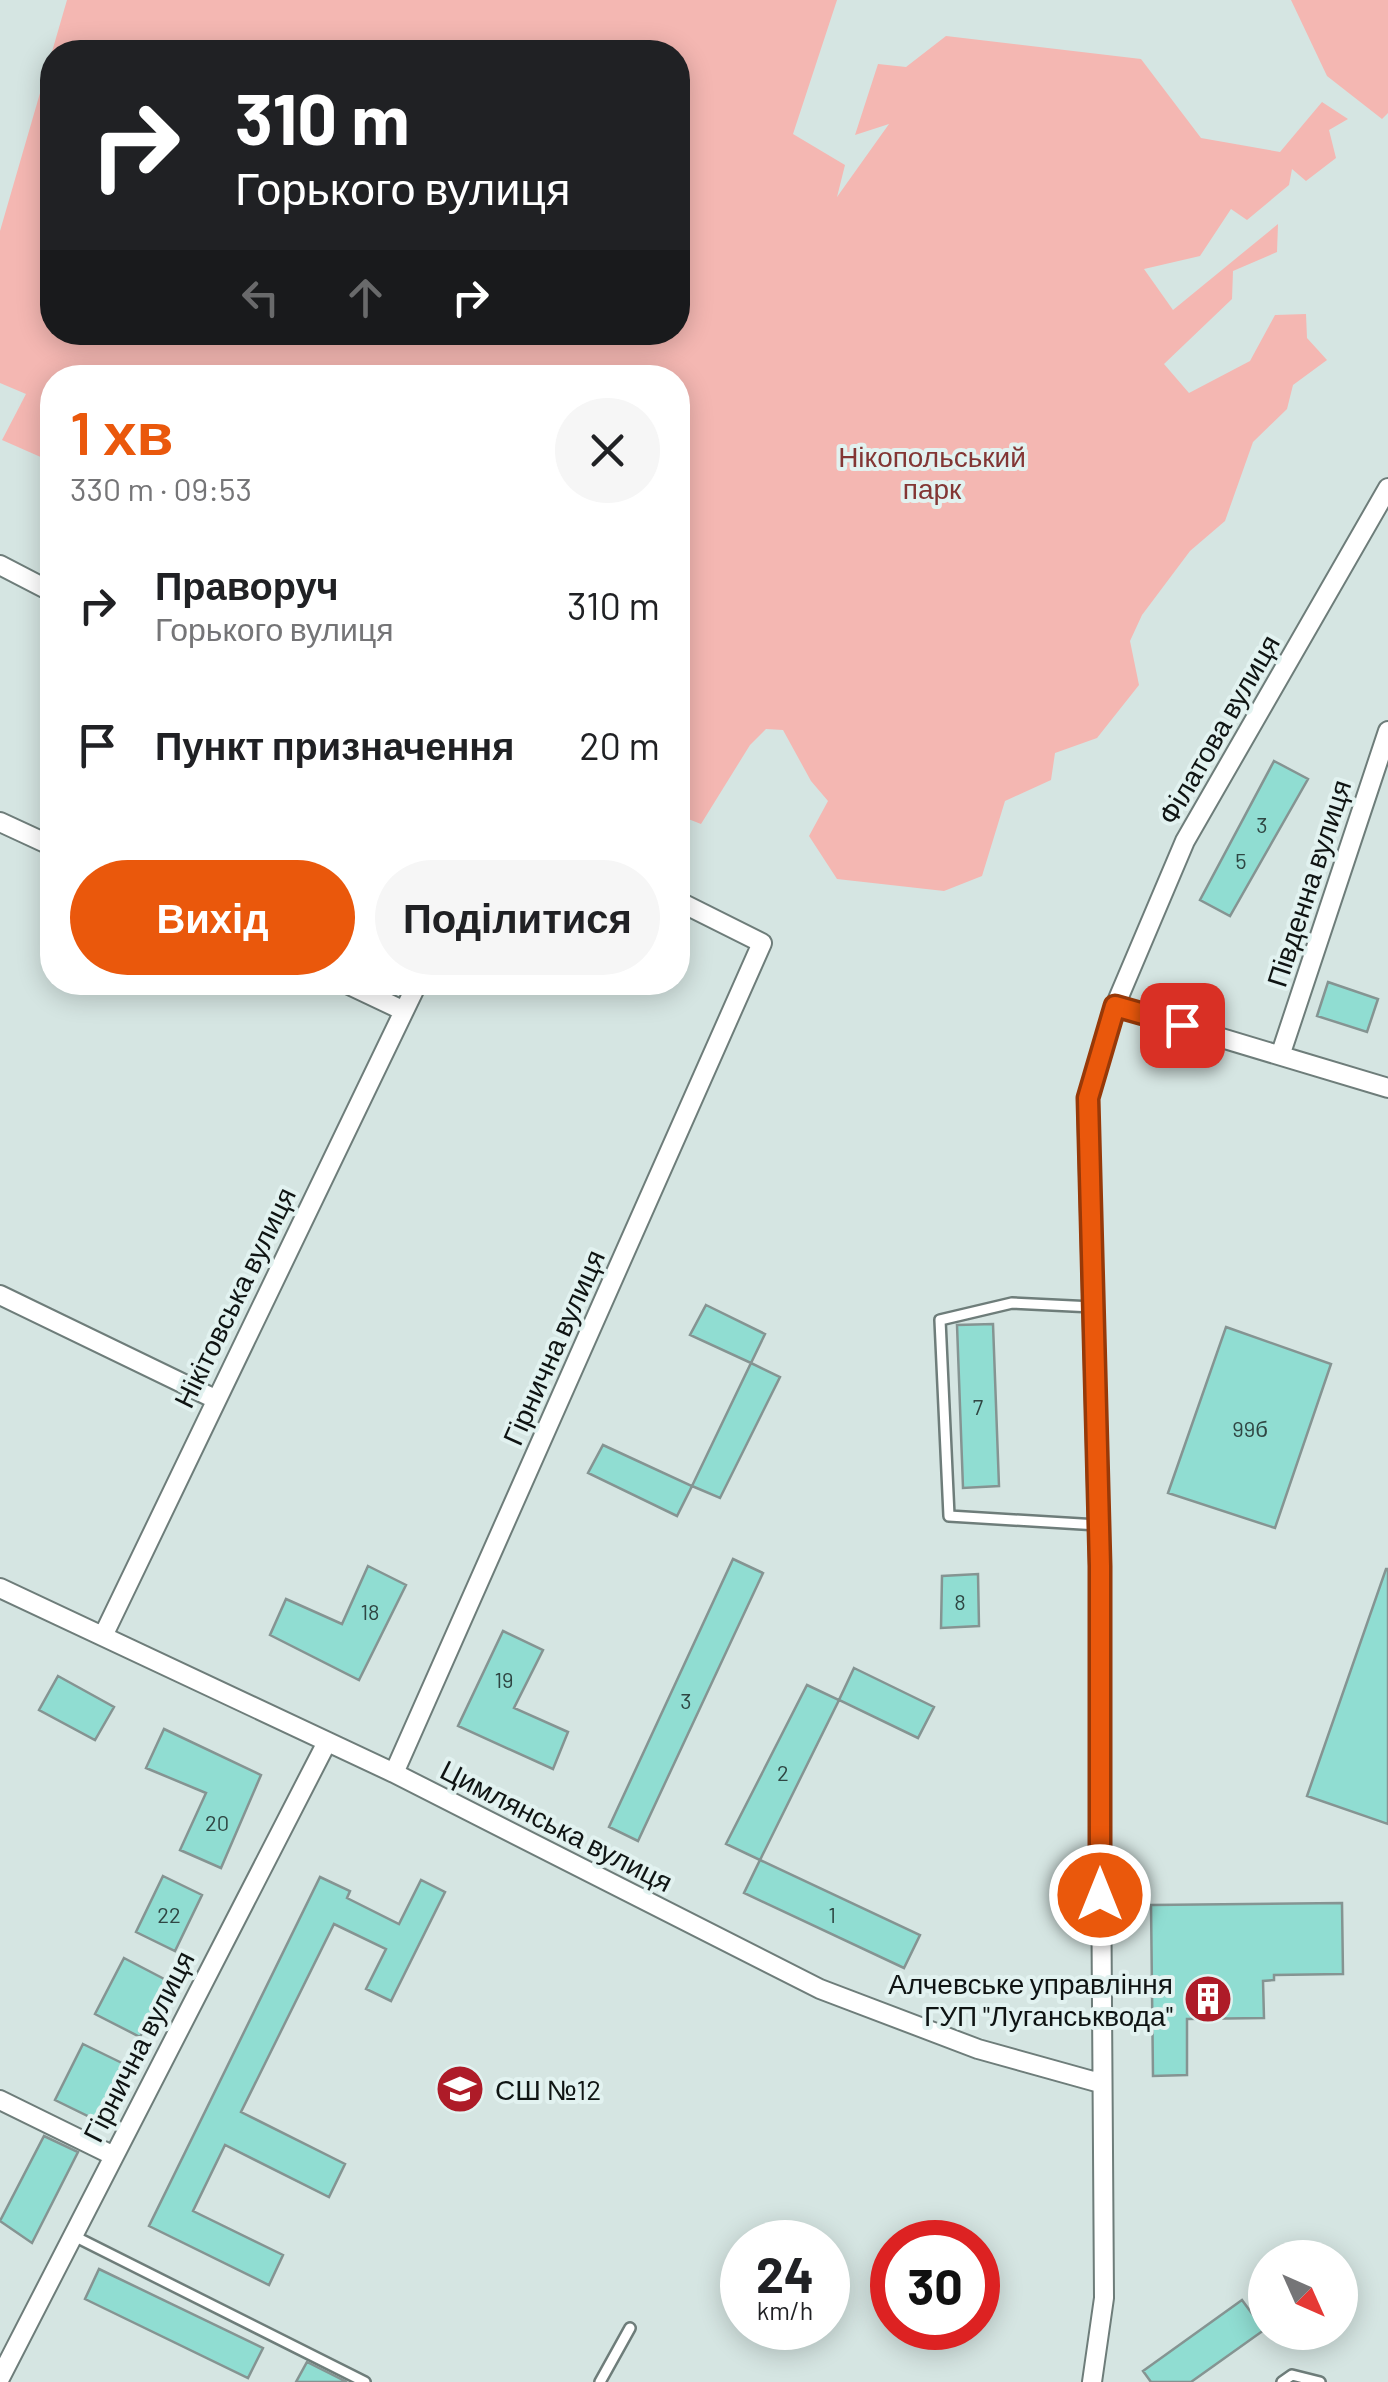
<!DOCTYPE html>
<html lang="uk">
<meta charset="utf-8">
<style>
body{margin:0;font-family:Barlow,sans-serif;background:#f6f6f6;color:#202124;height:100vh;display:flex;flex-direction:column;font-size:38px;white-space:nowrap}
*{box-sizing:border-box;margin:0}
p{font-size:32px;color:#757577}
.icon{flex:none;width:55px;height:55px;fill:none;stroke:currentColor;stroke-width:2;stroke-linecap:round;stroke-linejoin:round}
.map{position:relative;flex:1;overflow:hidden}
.details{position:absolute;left:40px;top:365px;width:650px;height:630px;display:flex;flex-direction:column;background:#fff;border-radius:40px;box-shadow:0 5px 25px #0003}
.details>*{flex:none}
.hud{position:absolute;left:40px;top:40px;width:650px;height:305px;border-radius:40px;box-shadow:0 5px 25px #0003;background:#202124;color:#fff;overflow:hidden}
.needle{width:65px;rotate:135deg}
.tools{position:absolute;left:1248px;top:2240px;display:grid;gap:20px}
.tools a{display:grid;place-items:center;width:110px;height:110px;border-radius:50%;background:#fff;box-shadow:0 5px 25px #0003;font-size:50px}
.speed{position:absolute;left:720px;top:2220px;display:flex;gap:20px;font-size:50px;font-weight:700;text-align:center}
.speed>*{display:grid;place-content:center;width:130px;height:130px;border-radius:50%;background:#fff;box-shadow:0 5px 25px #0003;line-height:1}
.speed small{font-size:25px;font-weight:400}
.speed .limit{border:15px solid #d22;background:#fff;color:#111}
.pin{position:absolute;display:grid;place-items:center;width:85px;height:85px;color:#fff;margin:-42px;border-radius:20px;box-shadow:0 5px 15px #0006}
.me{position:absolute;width:110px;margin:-55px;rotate:0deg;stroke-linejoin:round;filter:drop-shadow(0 0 8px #0008)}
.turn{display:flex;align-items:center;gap:35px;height:210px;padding:0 30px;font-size:45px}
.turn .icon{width:130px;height:130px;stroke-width:2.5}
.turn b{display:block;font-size:70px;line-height:85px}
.lanes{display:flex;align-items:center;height:95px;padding:0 30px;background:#0003;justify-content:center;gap:50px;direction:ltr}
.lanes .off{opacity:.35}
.round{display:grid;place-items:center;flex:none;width:105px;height:105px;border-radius:52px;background:#f6f6f6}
.head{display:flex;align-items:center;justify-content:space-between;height:170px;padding:0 30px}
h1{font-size:60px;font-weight:600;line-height:75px;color:#ea580c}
.cta{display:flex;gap:20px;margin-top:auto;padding:20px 30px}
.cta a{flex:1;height:115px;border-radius:60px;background:#ea580c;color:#fff;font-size:40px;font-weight:600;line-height:115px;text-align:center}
.cta a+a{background:#f6f6f6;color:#202124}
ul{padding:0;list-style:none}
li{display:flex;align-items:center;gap:30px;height:140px;padding:0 30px}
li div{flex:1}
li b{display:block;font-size:38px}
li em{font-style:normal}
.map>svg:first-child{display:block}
</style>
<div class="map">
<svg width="1388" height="2382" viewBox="0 0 1388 2382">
<rect width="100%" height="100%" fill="#d5e5e2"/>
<path fill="#f4b7b2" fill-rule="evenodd" d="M 67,0 L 837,0 L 793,134 L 845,165 L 837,197 L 889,124 L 855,135 L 878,64 L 906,67 L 946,36 L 1141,59 L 1201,138 L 1280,152 L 1322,102 L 1348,119 L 1329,130 L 1336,158 L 1306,181 L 1292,169 L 1289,185 L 1247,220 L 1231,209 L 1200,256 L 1144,269 L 1173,310 L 1278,224 L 1277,252 L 1233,271 L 1232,299 L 1164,364 L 1189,393 L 1250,361 L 1275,315 L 1306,314 L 1307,338 L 1327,360 L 1293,385 L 1287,409 L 1253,442 L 1225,521 L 1190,551 L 1142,615 L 1130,641 L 1139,685 L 1097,738 L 1055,753 L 1051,780 L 1005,801 L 982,876 L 944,891 L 837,879 L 809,836 L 828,801 L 811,781 L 783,730 L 766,729 L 750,745 L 701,824 L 678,815 L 678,378 L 52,378 L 52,462 L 2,440 L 26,394 L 0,383 L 0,231 ZM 52,52 L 678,52 L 678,332 L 52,332 Z
M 1291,0 L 1388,0 L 1388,113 L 1382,119 L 1327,76 Z"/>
<path fill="#90ddd2" stroke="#859492" stroke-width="2.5" d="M 1274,761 L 1308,779 L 1230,916 L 1200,900 Z
M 1328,982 L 1378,999 L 1367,1032 L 1317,1016 Z
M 706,1305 L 765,1334 L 751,1363 L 690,1335 Z
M 993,1324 L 999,1486 L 963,1488 L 957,1325 Z
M 1226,1327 L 1331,1364 L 1275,1528 L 1168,1493 Z
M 751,1363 L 780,1377 L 720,1498 L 692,1486 Z
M 603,1445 L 692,1486 L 677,1516 L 588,1473 Z
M 733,1559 L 763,1573 L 638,1841 L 609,1827 Z
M 368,1566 L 406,1585 L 359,1680 L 270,1635 L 286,1599 L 342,1624 Z
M 1386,1569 L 1388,1569 L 1388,1824 L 1307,1796 Z
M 978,1574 L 979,1626 L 941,1628 L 942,1576 Z
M 503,1631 L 543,1650 L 514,1708 L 568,1732 L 553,1769 L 458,1726 Z
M 854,1668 L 934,1707 L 918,1738 L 839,1700 Z
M 58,1676 L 114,1707 L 95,1740 L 39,1710 Z
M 807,1685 L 839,1700 L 760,1860 L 726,1844 Z
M 164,1729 L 261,1775 L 221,1868 L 180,1850 L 206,1793 L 146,1768 Z
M 760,1860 L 920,1935 L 904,1968 L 744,1893 Z
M 163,1876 L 202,1895 L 175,1951 L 136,1932 Z
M 320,1877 L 350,1891 L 347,1898 L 399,1924 L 421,1880 L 445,1892 L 391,2001 L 366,1989 L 386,1949 L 334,1924 L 241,2112 L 345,2164 L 329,2197 L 225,2145 L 193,2211 L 283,2255 L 269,2285 L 149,2226 Z
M 1342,1903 L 1343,1974 L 1274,1975 L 1274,1980 L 1263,1981 L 1264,2018 L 1187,2019 L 1187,2075 L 1153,2076 L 1151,1905 Z
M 124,1958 L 168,1981 L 140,2037 L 95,2014 Z
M 83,2044 L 126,2065 L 98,2121 L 55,2100 Z
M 44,2136 L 78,2152 L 32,2243 L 0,2221 Z
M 99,2269 L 263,2348 L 248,2378 L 85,2299 Z
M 1242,2300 L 1264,2330 L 1191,2382 L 1151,2382 L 1143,2371 Z
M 307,2362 L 347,2382 L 296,2382 Z"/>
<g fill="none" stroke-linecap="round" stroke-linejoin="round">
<g stroke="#6e7d7a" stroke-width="14">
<path id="service" d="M 1093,1307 L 1012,1303 L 940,1320 L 949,1516 L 1098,1525
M 72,2235 L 365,2382
M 600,2382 L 630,2328
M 1282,2382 L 1292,2375 L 1320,2382"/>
</g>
<g stroke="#6e7d7a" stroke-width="22">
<path id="minor" d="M 0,565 L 52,592
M 0,822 L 52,846
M 343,982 L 404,1011
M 1115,1006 L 1388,1088
M 1281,1053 L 1388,731
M 0,1295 L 215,1399
M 0,1588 L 394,1773 L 820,1989 L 978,2049 L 1100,2083
M 103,1636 L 418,982
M 394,1773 L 762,943 L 678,901
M 0,2100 L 112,2155
M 0,2378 L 327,1742
M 1092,2382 L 1104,2298 L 1099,1566 L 1087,1099 L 1115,1006 L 1185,841 L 1388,488"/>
</g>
<use href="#service" stroke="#fff" stroke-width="9"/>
<use href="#minor" stroke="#fff" stroke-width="18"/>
</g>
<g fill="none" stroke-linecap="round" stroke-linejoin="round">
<g stroke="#983908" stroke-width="25">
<path id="route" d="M 1100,1895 L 1100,1566 L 1088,1098 L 1115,1006 L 1182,1025"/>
</g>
<use href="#route" stroke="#ea580c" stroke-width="18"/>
</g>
<defs>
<g id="building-disc" transform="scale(2.5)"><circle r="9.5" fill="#ae1b28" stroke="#e2f2f0"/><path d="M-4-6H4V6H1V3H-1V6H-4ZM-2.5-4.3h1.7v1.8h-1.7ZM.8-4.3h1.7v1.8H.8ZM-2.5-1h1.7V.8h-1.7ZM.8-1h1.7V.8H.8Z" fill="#fff"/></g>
<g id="school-disc" transform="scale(2.5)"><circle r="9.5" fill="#ae1b28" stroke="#e2f2f0"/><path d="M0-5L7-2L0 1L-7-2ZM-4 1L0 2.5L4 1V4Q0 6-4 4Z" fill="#fff"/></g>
</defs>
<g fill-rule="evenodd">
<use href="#building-disc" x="1208" y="1999"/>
<use href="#school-disc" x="460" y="2089"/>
</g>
<g text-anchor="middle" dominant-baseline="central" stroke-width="8" stroke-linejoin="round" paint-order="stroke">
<g font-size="22" fill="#2f4643">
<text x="1262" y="824">3</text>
<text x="1241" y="860">5</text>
<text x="978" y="1406">7</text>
<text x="1250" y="1428">99б</text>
<text x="960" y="1601">8</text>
<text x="370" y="1611">18</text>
<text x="504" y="1679">19</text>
<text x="686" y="1700">3</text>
<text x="783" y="1772">2</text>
<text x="217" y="1822">20</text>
<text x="169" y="1914">22</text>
<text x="832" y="1914">1</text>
</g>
<g font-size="28" fill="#833634" stroke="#e2f2f0">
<text x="932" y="456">Нікопольський<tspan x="932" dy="32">парк</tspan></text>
</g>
<g font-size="28" fill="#0f1413" stroke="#e2f2f0">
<text transform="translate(1218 729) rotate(-60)">Філатова вулиця</text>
<text transform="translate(1308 883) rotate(-72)">Південна вулиця</text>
<text transform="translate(234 1297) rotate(-64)">Нікітовська вулиця</text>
<text transform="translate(553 1347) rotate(-66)">Гірнична вулиця</text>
<text transform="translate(557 1825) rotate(27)">Цимлянська вулиця</text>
<text transform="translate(138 2046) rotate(-63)">Гірнична вулиця</text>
</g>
<g font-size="28" fill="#0f1413" stroke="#e2f2f0" text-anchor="end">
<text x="1173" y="1983">Алчевське управління<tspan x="1173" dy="32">ГУП "Луганськвода"</tspan></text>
<text x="495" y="2089" text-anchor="start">СШ №12</text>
</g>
</g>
</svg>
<div class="tools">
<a><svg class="needle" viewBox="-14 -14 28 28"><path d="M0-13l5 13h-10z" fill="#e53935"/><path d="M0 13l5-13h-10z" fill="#757577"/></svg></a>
</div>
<div class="speed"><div>24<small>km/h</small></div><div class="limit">30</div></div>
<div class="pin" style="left:1182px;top:1025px;background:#d93025"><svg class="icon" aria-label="arrive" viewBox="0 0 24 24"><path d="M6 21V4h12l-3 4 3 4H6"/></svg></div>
<svg class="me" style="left:1100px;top:1895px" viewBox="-20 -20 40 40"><circle r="17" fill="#ea580c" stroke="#fff" stroke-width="3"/><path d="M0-11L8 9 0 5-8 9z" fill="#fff"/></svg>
<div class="hud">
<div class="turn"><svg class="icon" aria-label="right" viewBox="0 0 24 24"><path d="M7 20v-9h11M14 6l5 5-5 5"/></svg><div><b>310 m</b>Горького вулиця</div></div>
<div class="lanes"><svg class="icon off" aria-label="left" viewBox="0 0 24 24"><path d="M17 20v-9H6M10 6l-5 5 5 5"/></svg><svg class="icon off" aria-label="ahead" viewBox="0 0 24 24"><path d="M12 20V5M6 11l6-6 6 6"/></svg><svg class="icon" aria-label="right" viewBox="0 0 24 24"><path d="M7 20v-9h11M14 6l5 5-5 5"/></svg></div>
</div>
<section class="details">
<div class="head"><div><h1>1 хв</h1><p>330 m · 09:53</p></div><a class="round"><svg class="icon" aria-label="close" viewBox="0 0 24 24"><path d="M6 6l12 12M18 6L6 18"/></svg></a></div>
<ul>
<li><svg class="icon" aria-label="right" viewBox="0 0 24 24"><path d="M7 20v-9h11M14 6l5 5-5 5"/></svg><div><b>Праворуч</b><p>Горького вулиця</p></div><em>310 m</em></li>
<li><svg class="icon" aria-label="arrive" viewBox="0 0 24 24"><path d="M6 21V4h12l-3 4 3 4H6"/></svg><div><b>Пункт призначення</b></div><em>20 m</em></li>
</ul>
<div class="cta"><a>Вихід</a><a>Поділитися</a></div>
</section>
</div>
